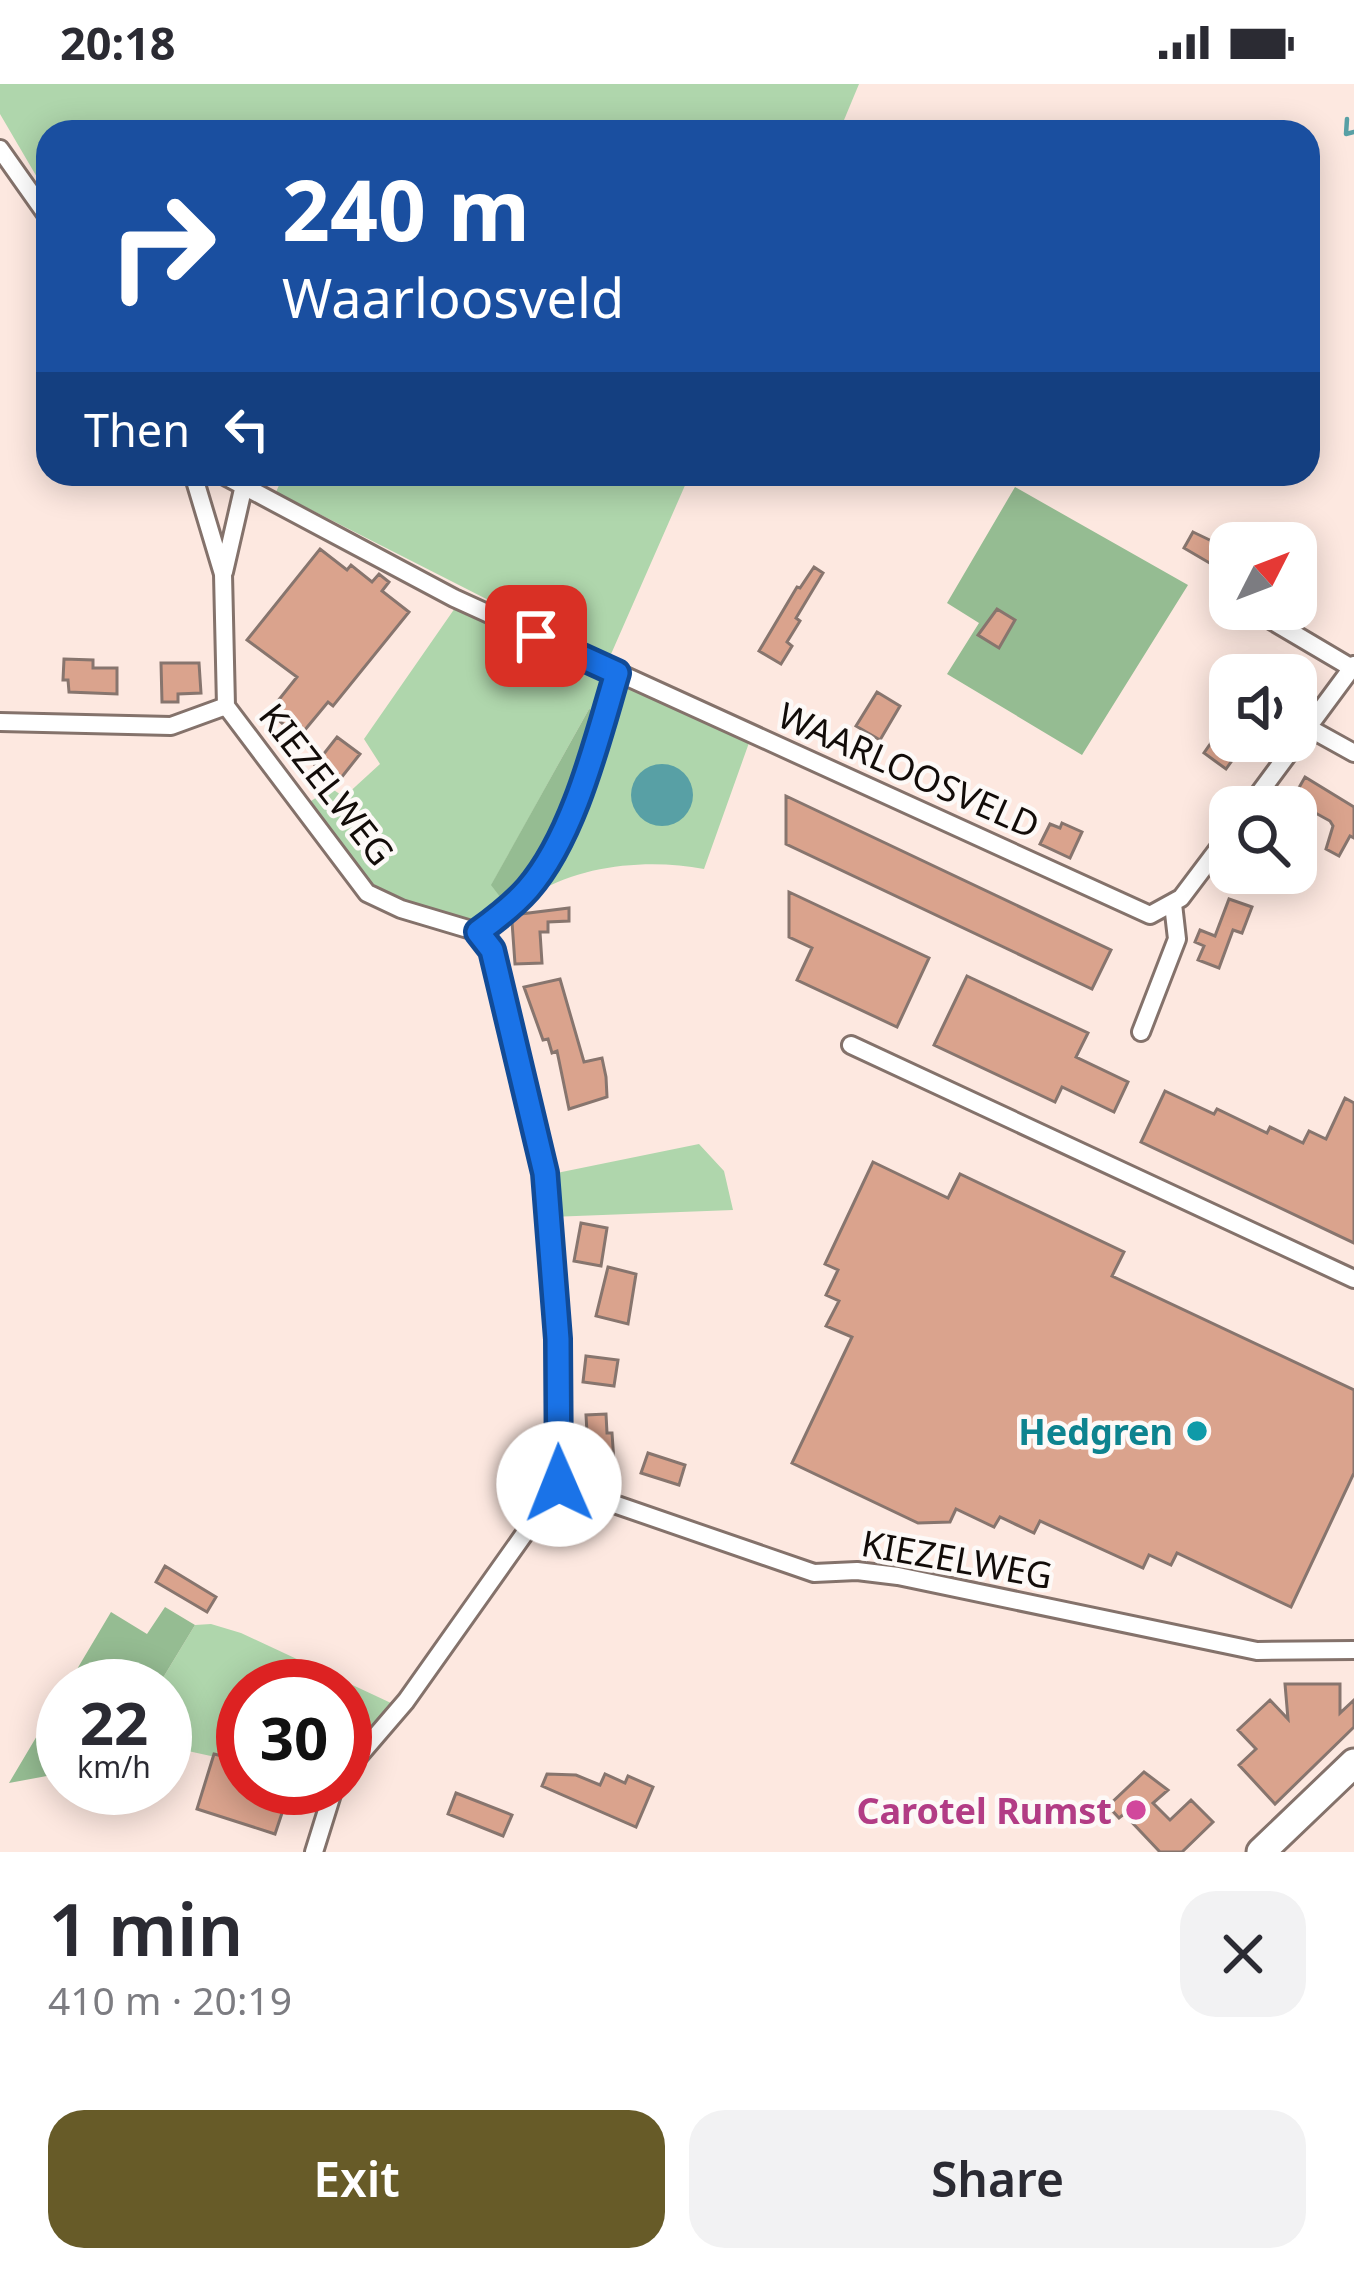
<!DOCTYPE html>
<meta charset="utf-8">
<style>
body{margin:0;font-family:"Noto Sans",sans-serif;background:#f2f2f3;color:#2b2b33;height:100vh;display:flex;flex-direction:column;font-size:45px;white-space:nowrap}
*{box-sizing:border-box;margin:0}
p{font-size:39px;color:#7c7c81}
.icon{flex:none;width:66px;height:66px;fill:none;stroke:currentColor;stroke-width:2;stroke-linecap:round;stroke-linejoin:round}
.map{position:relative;height:1768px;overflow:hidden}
.side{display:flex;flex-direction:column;background:#fff;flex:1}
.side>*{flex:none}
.top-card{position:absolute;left:36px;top:36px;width:1284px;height:366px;border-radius:36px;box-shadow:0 6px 30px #0003;background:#1a4fa0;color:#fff;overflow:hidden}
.needle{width:78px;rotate:48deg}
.controls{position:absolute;left:1209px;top:438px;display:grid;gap:24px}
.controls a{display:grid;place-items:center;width:108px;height:108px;border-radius:24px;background:#fff;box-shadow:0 6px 30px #0003;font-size:60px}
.speed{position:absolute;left:36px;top:1575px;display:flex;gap:24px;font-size:60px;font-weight:700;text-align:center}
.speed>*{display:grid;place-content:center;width:156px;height:156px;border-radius:50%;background:#fff;box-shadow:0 6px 30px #0003;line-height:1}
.speed small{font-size:30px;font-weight:400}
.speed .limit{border:18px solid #d22;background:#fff;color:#111}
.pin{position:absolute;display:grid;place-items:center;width:102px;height:102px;color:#fff;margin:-51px;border-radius:24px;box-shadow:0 6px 18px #0006}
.me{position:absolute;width:132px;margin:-66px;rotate:359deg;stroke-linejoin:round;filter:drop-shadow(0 0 9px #0008)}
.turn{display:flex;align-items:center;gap:42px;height:252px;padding:0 48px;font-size:54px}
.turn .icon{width:156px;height:156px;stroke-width:2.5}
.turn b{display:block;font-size:84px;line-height:102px}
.then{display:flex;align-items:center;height:114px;padding:0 48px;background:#0003;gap:24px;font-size:45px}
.round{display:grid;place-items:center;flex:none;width:126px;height:126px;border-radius:36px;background:#f2f2f3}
.head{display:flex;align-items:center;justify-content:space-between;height:204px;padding:0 48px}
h1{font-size:72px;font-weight:600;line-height:90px}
.primary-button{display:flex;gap:24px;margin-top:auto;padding:24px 48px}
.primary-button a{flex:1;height:138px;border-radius:36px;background:#675b28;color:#fff;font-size:48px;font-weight:600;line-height:138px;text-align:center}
.primary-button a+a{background:#f2f2f3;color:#2b2b33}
.status{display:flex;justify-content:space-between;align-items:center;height:84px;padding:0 60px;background:#fff;direction:ltr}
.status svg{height:33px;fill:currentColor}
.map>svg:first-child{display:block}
</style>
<div class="status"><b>20:18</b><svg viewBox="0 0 49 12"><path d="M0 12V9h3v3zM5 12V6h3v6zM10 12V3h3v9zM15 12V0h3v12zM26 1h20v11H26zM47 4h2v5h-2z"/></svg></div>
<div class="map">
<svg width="1354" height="1768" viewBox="0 0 1354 1768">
<rect width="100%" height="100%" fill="#fde8e0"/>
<path fill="#afd6ac" d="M 0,0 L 859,0 L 839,48 L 48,48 L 48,112 L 0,30 Z
M 284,390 L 690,390 L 608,577 L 276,408 Z
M 455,524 L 605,595 L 597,627 L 589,625 L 492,800 L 504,818 L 477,837 L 459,837 L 385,811 L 363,796 L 311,717 L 331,704 L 344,713 L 380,680 L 364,655 Z
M 622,599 L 750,656 L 704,785 C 652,775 585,780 538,808 L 568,750 Z
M 699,1060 L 724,1087 L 733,1126 L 550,1133 L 542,1092 Z
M 211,1540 L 241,1549 L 391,1619 L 345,1676 L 345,1602 L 243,1602 L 243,1679 L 165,1662 L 165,1602 L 158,1602 L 195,1541 Z"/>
<path fill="#95bc92" d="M 1015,403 L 1188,501 L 1082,671 L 947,590 L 979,539 L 947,519 Z
M 589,625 L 597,627 C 578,696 554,765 504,818 L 491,801 Z
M 165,1523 L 195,1541 L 158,1602 L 67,1602 L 111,1528 L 147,1550 Z
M 63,1608 L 63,1689 L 9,1699 Z"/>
<path fill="#58a0a5" d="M631 711a31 31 0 1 1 62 0a31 31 0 1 1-62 0Z"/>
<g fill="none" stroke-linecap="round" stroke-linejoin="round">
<path stroke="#58a0a5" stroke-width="4.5" d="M 1347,35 L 1346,50 L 1354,48"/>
</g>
<path fill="#daa38d" stroke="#87756e" stroke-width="3" d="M 1193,448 L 1216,459 L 1219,453 L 1230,458 L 1230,491 L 1184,464 Z
M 320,465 L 347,486 L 351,481 L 372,498 L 379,490 L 389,498 L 382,507 L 409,528 L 333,622 L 328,618 L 294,659 L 285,651 L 289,645 L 269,628 L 297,593 L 247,556 Z
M 814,483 L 823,489 L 796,534 L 800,537 L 787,558 L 792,562 L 781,580 L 759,567 L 797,503 L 800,504 Z
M 997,525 L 1015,536 L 999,564 L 978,551 Z
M 64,575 L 93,576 L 93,584 L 117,584 L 117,610 L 69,608 L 68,596 L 63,596 Z
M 161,579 L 199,579 L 201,609 L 178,610 L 178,618 L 162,618 Z
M 877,608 L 900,622 L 880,656 L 856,642 Z
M 1222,643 L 1230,648 L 1230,657 L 1246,657 L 1226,685 L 1204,669 Z
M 337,653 L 360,670 L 337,699 L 315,681 Z
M 1305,693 L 1354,723 L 1354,754 L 1350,752 L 1339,772 L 1326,765 L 1333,742 L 1330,737 L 1292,716 Z
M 786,712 L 1111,866 L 1092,905 L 786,760 Z
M 1062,739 L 1082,748 L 1070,774 L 1040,760 L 1050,740 L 1060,744 Z
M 789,808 L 929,874 L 897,943 L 797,896 L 812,864 L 789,853 Z
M 1229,815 L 1252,823 L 1242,849 L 1233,846 L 1219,884 L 1198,876 L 1204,862 L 1195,858 L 1200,846 L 1215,852 Z
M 569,824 L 569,837 L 548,838 L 548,848 L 540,848 L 542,879 L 515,880 L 512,838 L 521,830 Z
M 967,892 L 1088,949 L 1076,973 L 1128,998 L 1114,1028 L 1062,1003 L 1055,1018 L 934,961 Z
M 560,895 L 584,978 L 602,974 L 606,993 L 607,1013 L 569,1025 L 557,967 L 552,969 L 548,955 L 543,956 L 524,903 Z
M 1165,1007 L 1214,1030 L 1217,1025 L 1267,1049 L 1270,1043 L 1303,1059 L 1309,1047 L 1326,1055 L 1345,1014 L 1354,1019 L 1354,1159 L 1141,1058 Z
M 873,1078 L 948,1114 L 960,1090 L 1124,1168 L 1112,1192 L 1354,1306 L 1354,1389 L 1291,1523 L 1177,1469 L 1171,1481 L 1149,1471 L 1143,1484 L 1040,1437 L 1034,1449 L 1000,1433 L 994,1443 L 956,1425 L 950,1438 L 918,1439 L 792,1379 L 852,1253 L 826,1242 L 839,1217 L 826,1211 L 838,1186 L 825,1180 Z
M 581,1139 L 607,1144 L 601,1182 L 574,1177 Z
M 608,1183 L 636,1190 L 628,1240 L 596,1232 Z
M 586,1272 L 618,1276 L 614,1302 L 583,1298 Z
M 606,1330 L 607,1349 L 612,1349 L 614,1378 L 584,1379 L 582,1350 L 587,1349 L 586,1331 Z
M 648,1369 L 685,1381 L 679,1401 L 641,1389 Z
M 165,1482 L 216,1513 L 207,1528 L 156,1498 Z
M 1285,1600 L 1340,1600 L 1340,1629 L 1354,1616 L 1354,1643 L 1275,1720 L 1239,1681 L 1256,1665 L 1238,1646 L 1270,1616 L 1288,1635 Z
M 214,1670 L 243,1677 L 243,1704 L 318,1704 L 314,1720 L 288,1711 L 275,1750 L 197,1725 Z
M 1144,1688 L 1168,1706 L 1153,1719 L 1170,1736 L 1191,1716 L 1213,1738 L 1182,1768 L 1160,1768 L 1124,1730 L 1119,1734 L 1108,1722 Z
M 547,1690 L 576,1691 L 600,1701 L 605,1690 L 625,1699 L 628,1692 L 653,1703 L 636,1743 L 542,1702 Z
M 456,1709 L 512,1731 L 503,1752 L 448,1730 Z"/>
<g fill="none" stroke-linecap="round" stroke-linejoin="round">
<g stroke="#84726b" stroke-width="22">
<path id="minor" d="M 0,65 L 48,133
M 193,390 L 223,490 L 226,622 L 367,809 L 401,825 L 478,848 L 492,866 L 545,1089 L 558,1255 L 559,1401 L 406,1617 L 345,1688
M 221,390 L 454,514 L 1150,831 L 1181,814 L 1230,749
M 224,488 L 244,401
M 1252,525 L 1352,584
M 0,638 L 171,642 L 226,622
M 1309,644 L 1354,669
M 1249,723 L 1354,581
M 478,848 C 496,835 513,822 528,805 C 574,752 597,656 617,589
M 1141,948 L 1177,855 L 1173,820
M 851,961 L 1354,1195
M 559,1401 L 814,1489 L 857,1487 L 898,1492 L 1257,1567 L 1354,1566
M 314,1768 L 334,1704"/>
</g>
<g stroke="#84726b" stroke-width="33">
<path id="primary" d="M 1261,1768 L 1354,1679"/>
</g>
<use href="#minor" stroke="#fff" stroke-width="16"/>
<use href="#primary" stroke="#fff" stroke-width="27"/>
</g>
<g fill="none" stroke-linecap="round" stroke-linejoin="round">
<g stroke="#114b97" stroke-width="30">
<path id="route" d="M 536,552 L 617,589 C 597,656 574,752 528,805 C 513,822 496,835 478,848 L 492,866 L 545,1089 L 558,1255 L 559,1400"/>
</g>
<use href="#route" stroke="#1a73e8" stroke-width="21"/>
</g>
<circle fill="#0f9aa8" stroke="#fdf9f7" stroke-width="4.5" cx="1197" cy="1347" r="12"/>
<circle fill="#d1479c" stroke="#fdf9f7" stroke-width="4.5" cx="1136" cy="1726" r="12"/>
<g text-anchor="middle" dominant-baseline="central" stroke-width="9" stroke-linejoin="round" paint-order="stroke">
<g font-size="36" fill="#120c09" stroke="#fdf9f7">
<text transform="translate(909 686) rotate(24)">WAARLOOSVELD</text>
<text transform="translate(327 700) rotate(52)">KIEZELWEG</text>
<text transform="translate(957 1475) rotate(10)">KIEZELWEG</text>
</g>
<g font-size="36" font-weight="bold" fill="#0d838f" stroke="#fdf9f7" text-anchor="end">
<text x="1173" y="1347">Hedgren</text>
</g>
<g font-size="36" font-weight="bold" fill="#b23c85" stroke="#fdf9f7" text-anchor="end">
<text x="1112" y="1726">Carotel Rumst</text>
</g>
</g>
</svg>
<div class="controls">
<a><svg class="needle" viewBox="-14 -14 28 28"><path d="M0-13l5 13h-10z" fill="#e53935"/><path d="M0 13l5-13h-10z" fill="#7c7c81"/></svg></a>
<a><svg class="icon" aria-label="sound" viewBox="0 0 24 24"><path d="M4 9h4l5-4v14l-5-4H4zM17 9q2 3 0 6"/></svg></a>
<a><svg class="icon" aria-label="search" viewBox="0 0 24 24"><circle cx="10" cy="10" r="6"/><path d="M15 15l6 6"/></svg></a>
</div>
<div class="speed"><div>22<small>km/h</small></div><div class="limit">30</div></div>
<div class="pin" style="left:536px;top:552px;background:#d93025"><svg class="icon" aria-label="arrive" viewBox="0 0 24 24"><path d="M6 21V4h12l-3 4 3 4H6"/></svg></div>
<svg class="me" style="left:559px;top:1400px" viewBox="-20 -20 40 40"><circle r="19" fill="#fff"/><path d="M0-13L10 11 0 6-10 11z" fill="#1a73e8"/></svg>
<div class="top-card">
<div class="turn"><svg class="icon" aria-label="right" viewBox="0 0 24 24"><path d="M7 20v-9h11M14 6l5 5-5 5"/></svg><div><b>240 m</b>Waarloosveld</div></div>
<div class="then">Then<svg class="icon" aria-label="left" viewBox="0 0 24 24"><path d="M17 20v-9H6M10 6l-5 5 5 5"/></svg></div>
</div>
</div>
<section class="side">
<div class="head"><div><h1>1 min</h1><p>410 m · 20:19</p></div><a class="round"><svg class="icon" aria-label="close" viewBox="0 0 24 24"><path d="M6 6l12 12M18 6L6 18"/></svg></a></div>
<div class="primary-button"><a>Exit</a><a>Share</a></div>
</section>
